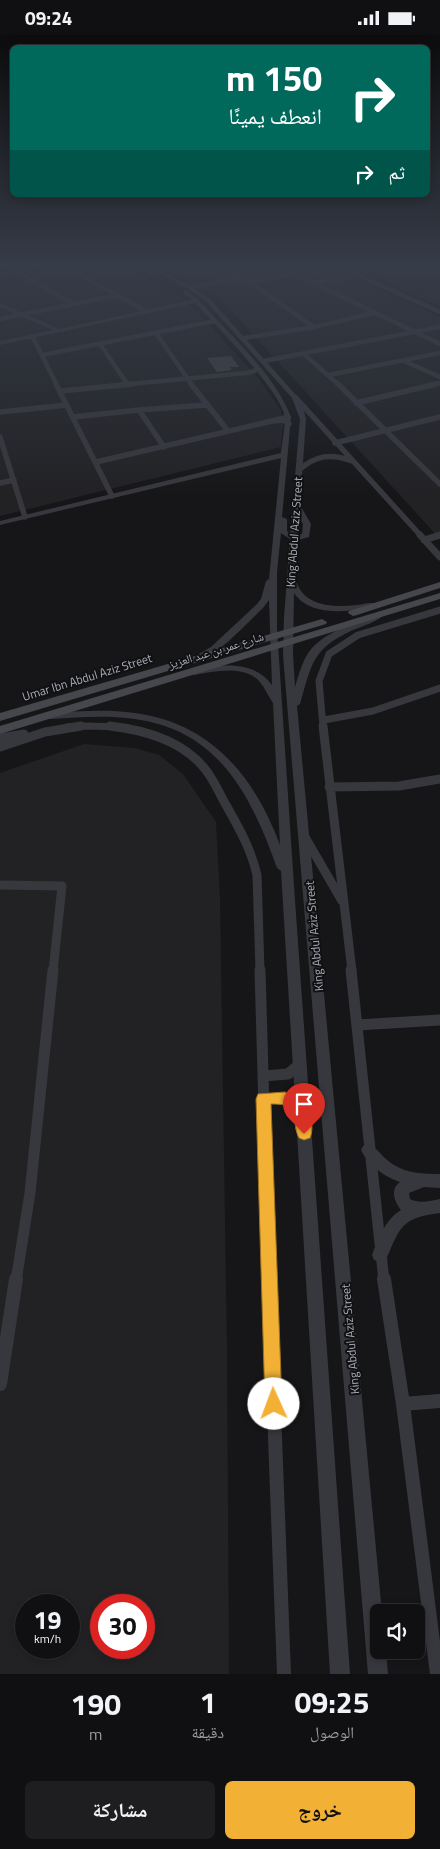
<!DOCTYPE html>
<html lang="ar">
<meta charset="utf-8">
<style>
body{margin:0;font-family:"Titillium Web","Noto Naskh Arabic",sans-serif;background:#1e1e20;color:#f1f3f6;direction:rtl;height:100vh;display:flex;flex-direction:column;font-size:19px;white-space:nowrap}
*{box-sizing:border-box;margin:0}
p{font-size:16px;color:#9c9d9f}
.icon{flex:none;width:28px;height:28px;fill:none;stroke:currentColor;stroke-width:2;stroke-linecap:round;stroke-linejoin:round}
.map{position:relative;height:1639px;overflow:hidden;direction:ltr}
.details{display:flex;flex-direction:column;background:#101012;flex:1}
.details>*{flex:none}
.top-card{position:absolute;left:10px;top:10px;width:420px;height:152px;border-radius:8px;box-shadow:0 2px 8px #0003,0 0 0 1px #303032;direction:rtl;background:#00695c;color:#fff;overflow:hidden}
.tools{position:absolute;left:370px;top:1569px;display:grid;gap:10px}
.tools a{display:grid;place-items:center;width:55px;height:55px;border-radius:8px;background:#101012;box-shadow:0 2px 8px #0003,0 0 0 1px #303032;font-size:25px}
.speed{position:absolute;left:15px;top:1559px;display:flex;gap:10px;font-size:25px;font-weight:700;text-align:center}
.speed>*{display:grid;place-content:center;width:65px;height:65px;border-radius:50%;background:#101012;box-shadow:0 2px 8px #0003,0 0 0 1px #303032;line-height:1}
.speed small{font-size:12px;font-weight:400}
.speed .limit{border:8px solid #d22;background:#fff;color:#111}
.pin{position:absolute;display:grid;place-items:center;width:42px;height:42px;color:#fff;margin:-51px -21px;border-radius:50% 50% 50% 0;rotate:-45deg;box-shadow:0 0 5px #0007}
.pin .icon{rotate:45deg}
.me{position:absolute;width:55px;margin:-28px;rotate:358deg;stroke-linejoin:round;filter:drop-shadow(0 0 4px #0008)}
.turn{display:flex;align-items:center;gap:18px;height:105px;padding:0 25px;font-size:22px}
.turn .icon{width:65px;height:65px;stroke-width:2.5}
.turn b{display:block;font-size:35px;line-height:42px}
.then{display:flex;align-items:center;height:48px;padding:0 25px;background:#0003;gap:10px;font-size:19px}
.eta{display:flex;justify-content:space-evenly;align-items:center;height:85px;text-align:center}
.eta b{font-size:30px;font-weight:700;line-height:35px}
.cta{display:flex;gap:10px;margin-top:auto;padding:10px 25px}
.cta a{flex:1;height:58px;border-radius:8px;background:#f2b134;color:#111;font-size:20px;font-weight:700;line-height:58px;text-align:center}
.cta a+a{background:#1e1e20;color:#f1f3f6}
.status{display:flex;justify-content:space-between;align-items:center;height:35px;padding:0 25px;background:#101012;direction:ltr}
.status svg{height:14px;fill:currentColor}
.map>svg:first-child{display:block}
</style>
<div class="status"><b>09:24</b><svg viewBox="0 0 49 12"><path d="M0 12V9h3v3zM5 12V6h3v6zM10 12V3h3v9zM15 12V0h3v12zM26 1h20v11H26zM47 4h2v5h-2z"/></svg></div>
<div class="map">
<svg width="440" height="1639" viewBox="0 0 440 1639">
<rect width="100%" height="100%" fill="#161618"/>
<path fill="#222225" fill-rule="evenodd" d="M 63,231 L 125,231 L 186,265 L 258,343 L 281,375 L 283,391 L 281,412 L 0,481 L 0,242 Z
M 157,231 L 328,231 L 440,282 L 440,504 L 220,263 Z
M 349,231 L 440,231 L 440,271 Z
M 84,709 L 135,713 L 159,720 L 183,739 L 216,787 L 220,864 L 227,1317 L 229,1639 L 0,1639 L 0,738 ZM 26,1570 L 69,1570 L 69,1612 L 26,1612 ZM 101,1570 L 144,1570 L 144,1612 L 101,1612 Z"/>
<path fill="#404145" d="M 231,321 L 239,332 L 230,332 L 232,335 L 217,337 L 207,323 Z"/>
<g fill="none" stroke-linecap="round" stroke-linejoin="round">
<path stroke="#37383d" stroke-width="4.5" d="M 65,231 L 145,276
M 214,231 L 252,249 L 314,292
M 278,231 L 440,309
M 338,231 L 440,277
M 15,236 L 74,269
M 247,247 L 294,239
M 313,248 L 360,241
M 190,253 L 239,243
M 0,284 L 118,260
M 156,298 L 192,350
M 32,301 L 57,350
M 244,303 L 314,292 L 374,278
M 100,309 L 128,350
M 42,320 L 215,286
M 305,320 L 339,350
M 264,326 L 440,292
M 404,326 L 440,342
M 329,340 L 440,318
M 120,350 L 246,338 L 255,336 L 256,333
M 431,350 L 440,348"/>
<path stroke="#37383d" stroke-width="5.5" d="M 56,349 L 112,461
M 191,349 L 228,396
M 338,349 L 440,449
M 60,356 L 133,349
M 296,363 L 421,501
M 356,368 L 436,349
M 0,377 L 67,370
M 73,382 L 139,375
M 288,382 L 272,386 L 283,385 L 289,389
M 0,402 L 25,482
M 335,408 L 440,382
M 164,412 L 139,375 L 206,370
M 96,427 L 272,386
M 299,435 C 316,420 331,418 352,426
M 0,448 L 14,445
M 437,501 L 440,500"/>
<path stroke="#37383d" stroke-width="7" d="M 420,500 L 440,522
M 424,505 L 440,500
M 324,685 L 373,676 L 440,653
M 67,692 L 88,691 L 121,692
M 323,692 L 319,646 L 329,619 L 358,600 L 440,575"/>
<path stroke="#37383d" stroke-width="9" d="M 110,691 C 145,695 182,705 205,734 C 214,745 219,758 226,770 C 239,793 251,814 257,840 L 260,936
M 323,691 L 352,936
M 0,703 L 24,699
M 0,712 L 45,697 L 81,691
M 329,752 L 399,751 L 440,744
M 305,802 L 342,866
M 0,850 L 62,851 L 53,936"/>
<path stroke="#37383d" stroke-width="11" d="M 260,935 L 269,1246
M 351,935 L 384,1246
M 357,990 L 440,985
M 263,1041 L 288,1039 L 300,1029
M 263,1064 C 279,1063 293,1062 302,1077
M 16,1246 L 30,1158 L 53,935"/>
<path stroke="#37383d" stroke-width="14" d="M 269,1244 L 284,1639
M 384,1244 L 403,1369 L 437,1639
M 0,1349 L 16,1244
M 403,1369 L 440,1366"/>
<path fill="#37383d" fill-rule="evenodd" d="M 38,231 L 49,231 L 0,240 L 0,238 Z
M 134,231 L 140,231 L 156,240 L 152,241 Z
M 146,231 L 152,231 L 192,252 L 210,264 L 297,361 L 303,372 L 306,384 L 300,470 L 311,489 L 309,502 L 298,505 C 297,516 294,529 295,540 C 299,571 332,573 357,570 C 364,569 374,566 379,570 C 374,574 367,574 360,575 C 338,577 308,579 294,558 L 293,620 L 295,652 C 299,639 303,623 312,613 C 329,595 356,588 377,578 L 383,578 L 384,580 C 376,587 363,591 353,595 C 312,614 312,628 300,669 L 297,671 L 382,1578 L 379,1578 L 379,1615 L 386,1615 L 388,1639 L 368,1639 L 283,620 L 284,582 L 290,504 L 281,498 L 277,537 L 277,593 L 294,851 L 350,1639 L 330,1639 L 281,836 L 277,833 C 251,761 220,696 135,684 C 107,680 79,682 51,684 L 46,681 L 51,678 C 79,676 107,674 135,678 C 211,688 255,742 280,810 L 273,668 C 268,661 265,653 260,647 C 244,629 214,637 194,640 L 189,637 C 194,633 201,633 208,632 C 231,629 257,629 272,650 L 269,565 L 263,573 C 249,586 211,629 192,626 L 190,624 L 211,612 L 257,569 L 261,564 L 266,546 L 269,544 L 281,423 L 0,490 L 0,486 L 281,418 C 282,407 285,394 285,383 C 283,358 214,288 195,268 L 0,310 L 0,306 L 53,295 L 0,272 L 0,268 L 59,294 L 192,265 L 183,258 L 185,255 C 197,262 207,274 216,284 C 244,313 276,344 291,382 L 282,482 L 287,484 L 287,496 L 290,499 L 300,384 L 292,363 L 206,266 L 188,254 ZM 299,482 L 303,489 L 302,499 L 298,500 Z
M 368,1109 C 376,1112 380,1119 386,1124 C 402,1138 420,1139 440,1139 L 440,1153 L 424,1152 L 409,1158 L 410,1164 C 419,1169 430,1166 440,1164 L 440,1178 C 401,1183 400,1192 386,1225 L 380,1227 L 374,1225 L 372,1220 C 379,1202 385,1185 401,1175 C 394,1166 390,1154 400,1147 C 385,1142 368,1130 361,1115 L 363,1111 Z"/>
<path fill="#45474d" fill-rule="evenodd" d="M 440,547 L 440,553 L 357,580 L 353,581 L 348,578 L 349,576 Z
M 440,558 L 440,564 L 0,699 L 0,691 Z
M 322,584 L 327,587 L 326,589 L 0,686 L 0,678 Z"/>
</g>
<linearGradient id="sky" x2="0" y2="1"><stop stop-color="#0c0c0d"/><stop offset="0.5" stop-color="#363c48"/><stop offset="1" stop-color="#363c48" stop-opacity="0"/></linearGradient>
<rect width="440" height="461" fill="url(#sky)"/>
<path fill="#f2b134" stroke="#9d7322" d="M 285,1057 C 289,1059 296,1060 300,1063 C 310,1070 315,1092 310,1103 L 304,1105 L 299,1103 C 289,1082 305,1069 271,1069 L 282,1369 L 280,1375 L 274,1378 L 267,1375 L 265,1369 L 256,1064 L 258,1059 Z"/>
<g text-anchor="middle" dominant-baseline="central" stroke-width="4" stroke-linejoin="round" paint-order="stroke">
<g font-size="12" fill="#a8adb8" stroke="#111113">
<text transform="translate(294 497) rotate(-86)">King Abdul Aziz Street</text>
<text transform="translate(216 615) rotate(-17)">شارع عمر بن عبد العزيز</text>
<text transform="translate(87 642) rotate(-17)">Umar Ibn Abdul Aziz Street</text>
<text transform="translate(314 901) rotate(-95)">King Abdul Aziz Street</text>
<text transform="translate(350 1304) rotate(-95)">King Abdul Aziz Street</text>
</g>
</g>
</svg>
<div class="tools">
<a><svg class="icon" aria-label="sound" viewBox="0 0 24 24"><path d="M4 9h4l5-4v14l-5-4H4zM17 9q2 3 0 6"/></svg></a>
</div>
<div class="speed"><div>19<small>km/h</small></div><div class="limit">30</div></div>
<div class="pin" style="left:304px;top:1099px;background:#d93025"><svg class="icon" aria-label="arrive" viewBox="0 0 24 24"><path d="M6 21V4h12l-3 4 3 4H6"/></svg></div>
<svg class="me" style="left:274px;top:1369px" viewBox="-20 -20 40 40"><circle r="19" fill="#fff"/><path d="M0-13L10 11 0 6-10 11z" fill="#f2b134"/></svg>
<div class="top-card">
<div class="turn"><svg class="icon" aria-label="right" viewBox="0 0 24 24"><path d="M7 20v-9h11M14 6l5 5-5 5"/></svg><div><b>150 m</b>انعطف يمينًا</div></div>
<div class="then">ثم<svg class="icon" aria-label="right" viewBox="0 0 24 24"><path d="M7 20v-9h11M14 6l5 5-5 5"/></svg></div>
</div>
</div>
<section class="details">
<div class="eta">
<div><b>09:25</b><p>الوصول</p></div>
<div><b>1</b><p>دقيقة</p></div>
<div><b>190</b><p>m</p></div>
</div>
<div class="cta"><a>خروج</a><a>مشاركة</a></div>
</section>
